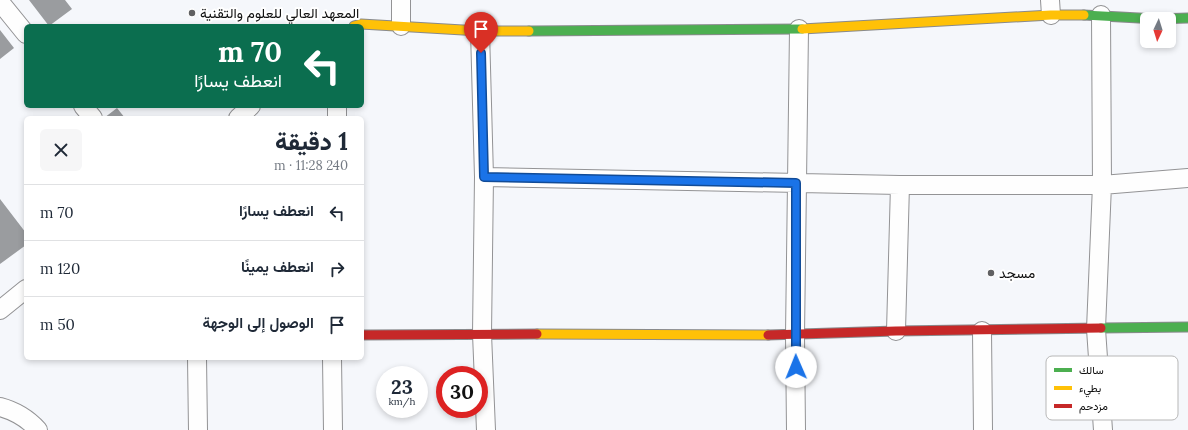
<!DOCTYPE html>
<html lang="ar">
<meta charset="utf-8">
<style>
body{margin:0;font-family:Lora,Vazirmatn,serif;background:#f6f6f7;color:#1f2937;direction:rtl;height:100vh;display:flex;flex-direction:column;font-size:15px;white-space:nowrap}
*{box-sizing:border-box;margin:0}
p{font-size:13px;color:#747a83}
.icon{flex:none;width:22px;height:22px;fill:none;stroke:currentColor;stroke-width:2;stroke-linecap:round;stroke-linejoin:round}
.map{position:relative;flex:1;overflow:hidden;direction:ltr}
.side{position:absolute;left:24px;top:116px;width:340px;height:244px;display:flex;flex-direction:column;background:#fff;border-radius:6px;box-shadow:0 2px 6px #0003;direction:rtl}
.side>*{flex:none}
.top-card{position:absolute;left:24px;top:24px;width:340px;height:84px;border-radius:6px;box-shadow:0 2px 6px #0003;direction:rtl;background:#0b6e4f;color:#fff;overflow:hidden}
.needle{width:26px;rotate:184deg}
.buttons{position:absolute;left:1140px;top:12px;display:grid;gap:8px}
.buttons a{display:grid;place-items:center;width:36px;height:36px;border-radius:6px;background:#fff;box-shadow:0 2px 6px #0003;font-size:20px}
.speed{position:absolute;left:376px;top:366px;display:flex;gap:8px;font-size:20px;font-weight:700;text-align:center}
.speed>*{display:grid;place-content:center;width:52px;height:52px;border-radius:50%;background:#fff;box-shadow:0 2px 6px #0003;line-height:1}
.speed small{font-size:10px;font-weight:400}
.speed .limit{border:6px solid #d22;background:#fff;color:#111}
.pin{position:absolute;display:grid;place-items:center;width:34px;height:34px;color:#fff;margin:-41px -17px;border-radius:50% 50% 50% 0;rotate:-45deg;box-shadow:0 0 4px #0007}
.pin .icon{rotate:45deg}
.me{position:absolute;width:44px;margin:-22px;rotate:359deg;stroke-linejoin:round;filter:drop-shadow(0 0 3px #0008)}
.turn{display:flex;align-items:center;gap:14px;height:84px;padding:0 16px;font-size:18px}
.turn .icon{width:52px;height:52px;stroke-width:2.5}
.turn b{display:block;font-size:28px;line-height:34px}
.round{display:grid;place-items:center;flex:none;width:42px;height:42px;border-radius:6px;background:#f6f6f7}
.overview{display:flex;align-items:center;justify-content:space-between;height:68px;padding:0 16px}
h1{font-size:24px;font-weight:800;line-height:30px}
ul{padding:0;list-style:none}
li{display:flex;align-items:center;gap:12px;height:56px;padding:0 16px;border-top:1px solid #e0e1e3}
li div{flex:1}
li b{display:block;font-size:15px}
li em{font-style:normal}
.map>svg:first-child{display:block}
</style>
<div class="map">
<svg width="1188" height="430" viewBox="0 0 1188 430">
<rect width="100%" height="100%" fill="#f5f7fb"/>
<path fill="#9a9c9f" d="M 29,0 L 65,0 L 72,9 L 49,26 Z
M 0,30 L 14,48 L 0,59 Z
M 117,108 L 125,118 L 104,118 Z
M 0,199 L 26,233 L 26,245 L 0,264 Z"/>
<g fill="none" stroke-linecap="round" stroke-linejoin="round">
<g stroke="#939395" stroke-width="20">
<path id="street" d="M 401,0 L 401,26
M 1050,0 L 1051,15
M 0,2 L 26,34
M 1101,15 L 1102,185 L 1096,329 L 1103,430
M 480,31 L 484,177 L 482,334 L 486,430
M 83,106 L 93,118
M 238,118 L 251,106
M 337,118 L 337,106
M 484,177 L 900,185 L 1102,185 L 1188,178
M 0,310 L 26,289
M 896,331 L 900,185
M 982,331 L 983,430
M 197,358 L 198,430
M 332,358 L 333,430
M 0,407 C 15,411 28,419 38,430
M 796,430 L 795,335 L 799,29"/>
</g>
<g stroke="#898a8c" stroke-width="11">
<path id="fast" d="M 1084,15 L 1157,19 L 1188,18
M 529,31 L 802,29
M 1101,328 L 1188,327"/>
</g>
<g stroke="#898a8c" stroke-width="11">
<path id="slow" d="M 354,26 L 361,24 L 480,31 L 529,31
M 802,29 L 1051,15 L 1084,15
M 537,334 L 768,335"/>
</g>
<g stroke="#898a8c" stroke-width="11">
<path id="jam" d="M 362,335 L 537,334
M 768,335 L 896,331 L 1101,328"/>
</g>
<use href="#street" stroke="#fefefe" stroke-width="18"/>
<use href="#fast" stroke="#4caf50" stroke-width="9"/>
<use href="#slow" stroke="#ffc107" stroke-width="9"/>
<use href="#jam" stroke="#c62828" stroke-width="9"/>
</g>
<g fill="none" stroke-linecap="round" stroke-linejoin="round">
<g stroke="#114b97" stroke-width="10">
<path id="route" d="M 481,53 L 484,177 L 796,183 L 796,367"/>
</g>
<use href="#route" stroke="#1a73e8" stroke-width="7"/>
</g>
<g fill="#606062" stroke="#fff" stroke-width="1.5">
<circle cx="192" cy="13" r="4"/>
<circle cx="991" cy="273" r="4"/>
</g>
<g text-anchor="middle" dominant-baseline="central" stroke-width="4" stroke-linejoin="round" paint-order="stroke">
<g font-size="14" fill="#0f0f0f" stroke="#fff" text-anchor="start">
<text x="200" y="13">المعهد العالي للعلوم والتقنية</text>
<text x="999" y="273">مسجد</text>
</g>
</g>
<rect x="1046" y="356" width="132" height="64" rx="6" fill="#fff" stroke="#b7b7b7" stroke-width="1"/>
<rect x="1054" y="368" width="18" height="4" fill="#4caf50"/>
<rect x="1054" y="386" width="18" height="4" fill="#ffc107"/>
<rect x="1054" y="404" width="18" height="4" fill="#c62828"/>
<g font-size="11" fill="#0f0f0f">
<text x="1079" y="374">سالك</text>
<text x="1079" y="392">بطيء</text>
<text x="1079" y="410">مزدحم</text>
</g>
</svg>
<div class="buttons">
<a><svg class="needle" viewBox="-14 -14 28 28"><path d="M0-13l5 13h-10z" fill="#e53935"/><path d="M0 13l5-13h-10z" fill="#747a83"/></svg></a>
</div>
<div class="speed"><div>23<small>km/h</small></div><div class="limit">30</div></div>
<div class="pin" style="left:481px;top:53px;background:#d93025"><svg class="icon" aria-label="arrive" viewBox="0 0 24 24"><path d="M6 21V4h12l-3 4 3 4H6"/></svg></div>
<svg class="me" style="left:796px;top:367px" viewBox="-20 -20 40 40"><circle r="19" fill="#fff"/><path d="M0-13L10 11 0 6-10 11z" fill="#1a73e8"/></svg>
<div class="top-card">
<div class="turn"><svg class="icon" aria-label="left" viewBox="0 0 24 24"><path d="M17 20v-9H6M10 6l-5 5 5 5"/></svg><div><b>70 m</b>انعطف يسارًا</div></div>
</div>
<section class="side">
<div class="overview"><div><h1>1 دقيقة</h1><p>240 m · 11:28</p></div><a class="round"><svg class="icon" aria-label="close" viewBox="0 0 24 24"><path d="M6 6l12 12M18 6L6 18"/></svg></a></div>
<ul>
<li><svg class="icon" aria-label="left" viewBox="0 0 24 24"><path d="M17 20v-9H6M10 6l-5 5 5 5"/></svg><div><b>انعطف يسارًا</b></div><em>70 m</em></li>
<li><svg class="icon" aria-label="right" viewBox="0 0 24 24"><path d="M7 20v-9h11M14 6l5 5-5 5"/></svg><div><b>انعطف يمينًا</b></div><em>120 m</em></li>
<li><svg class="icon" aria-label="arrive" viewBox="0 0 24 24"><path d="M6 21V4h12l-3 4 3 4H6"/></svg><div><b>الوصول إلى الوجهة</b></div><em>50 m</em></li>
</ul>
</section>
</div>
